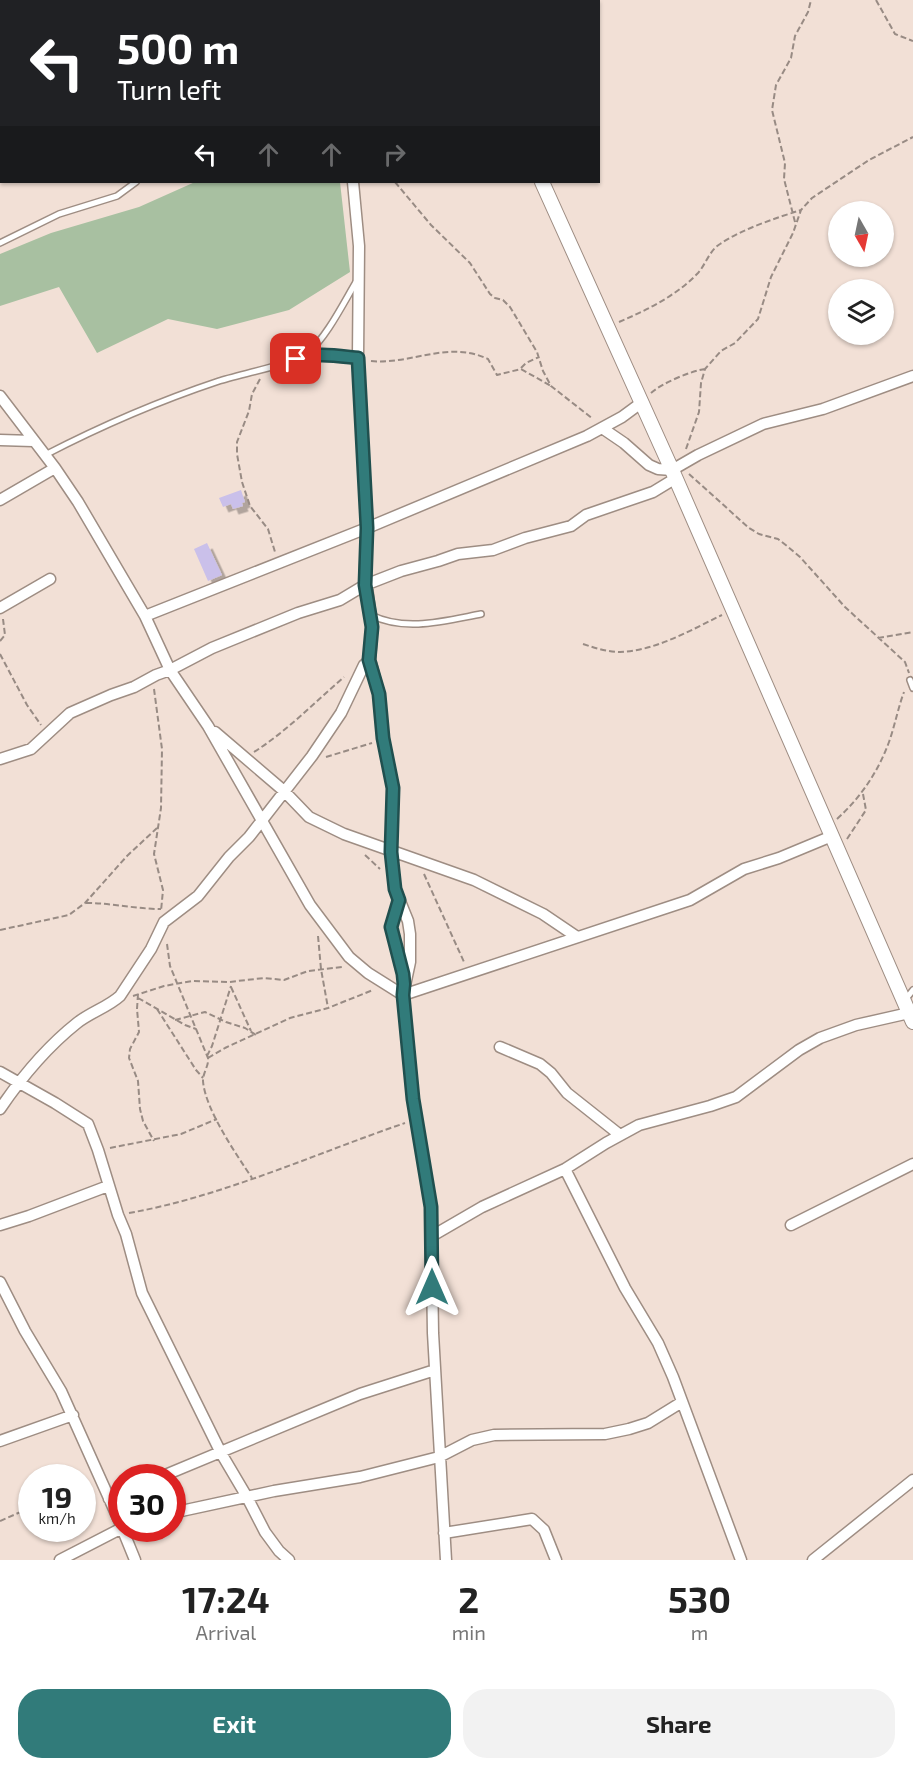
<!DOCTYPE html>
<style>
body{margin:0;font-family:"Exo 2",sans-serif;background:#f2f2f2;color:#222;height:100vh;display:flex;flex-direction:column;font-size:22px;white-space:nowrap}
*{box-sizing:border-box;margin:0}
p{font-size:20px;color:#767676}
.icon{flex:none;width:33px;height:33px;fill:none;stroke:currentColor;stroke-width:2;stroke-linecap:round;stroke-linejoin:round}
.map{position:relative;height:1560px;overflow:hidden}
.panel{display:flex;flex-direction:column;background:#fff;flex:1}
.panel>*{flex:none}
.guide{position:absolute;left:0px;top:0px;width:600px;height:183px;box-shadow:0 2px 4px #0004;background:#202124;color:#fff;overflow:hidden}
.needle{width:39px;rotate:171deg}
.buttons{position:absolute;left:828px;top:201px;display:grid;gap:12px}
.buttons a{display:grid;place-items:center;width:66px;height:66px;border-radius:50%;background:#fff;box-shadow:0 2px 4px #0004;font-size:30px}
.speed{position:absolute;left:18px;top:1464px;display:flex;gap:12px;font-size:30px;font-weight:700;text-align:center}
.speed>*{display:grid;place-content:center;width:78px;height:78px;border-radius:50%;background:#fff;box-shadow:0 2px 4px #0004;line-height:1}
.speed small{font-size:15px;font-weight:400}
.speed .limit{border:9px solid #d22;background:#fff;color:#111}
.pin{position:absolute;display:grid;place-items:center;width:51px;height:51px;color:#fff;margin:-26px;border-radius:12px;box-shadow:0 3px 9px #0006}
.me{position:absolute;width:66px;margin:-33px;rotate:0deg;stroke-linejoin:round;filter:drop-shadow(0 0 4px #0008)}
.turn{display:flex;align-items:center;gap:21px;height:126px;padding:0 18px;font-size:27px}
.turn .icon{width:78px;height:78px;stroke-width:2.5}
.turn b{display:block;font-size:42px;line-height:51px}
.lanes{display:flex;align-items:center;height:57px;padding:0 18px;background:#0003;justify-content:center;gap:30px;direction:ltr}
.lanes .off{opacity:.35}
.eta{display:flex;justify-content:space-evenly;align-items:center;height:102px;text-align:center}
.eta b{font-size:36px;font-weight:700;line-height:42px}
.button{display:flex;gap:12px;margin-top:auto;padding:12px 18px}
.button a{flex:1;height:69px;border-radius:24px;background:#317b7a;color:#fff;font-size:24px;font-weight:700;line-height:69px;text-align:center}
.button a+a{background:#f2f2f2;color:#222}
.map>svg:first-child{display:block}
</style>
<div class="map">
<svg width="913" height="1560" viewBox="0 0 913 1560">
<defs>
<filter id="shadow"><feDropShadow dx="5.5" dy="5.5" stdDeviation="0" flood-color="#0004"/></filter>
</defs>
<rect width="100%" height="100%" fill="#f2e0d6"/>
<path fill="#a8c0a1" d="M 195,182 L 340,182 L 350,272 L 289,310 L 217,329 L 168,319 L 97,353 L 59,287 L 0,306 L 0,254 L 51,233 L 139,207 Z"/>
<path fill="#cac0ea" filter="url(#shadow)" d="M 241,490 L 245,502 L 242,503 L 243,506 L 233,509 L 231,504 L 223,507 L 219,498 Z
M 207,543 L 222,575 L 208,581 L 194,549 Z"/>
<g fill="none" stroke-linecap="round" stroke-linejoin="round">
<g stroke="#9e8d83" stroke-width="8">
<path id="service" d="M 0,243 L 59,214 L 117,196 L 136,182
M 305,356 L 358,358
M 45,455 C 101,426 159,401 219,381 C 237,375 296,363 307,354 C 326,338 343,304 356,282
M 371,615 C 405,632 444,621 481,614
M 910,680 L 913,688
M 905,1000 L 913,990"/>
</g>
<g stroke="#9e8d83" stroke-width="13">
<path id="minor" d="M 302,0 L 303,2
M 320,2 L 320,0
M 353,182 L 359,246 L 358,358 L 367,528 L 365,572 L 372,627 L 370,660 L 379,694 L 383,738 L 393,788 L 391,852 L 395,889 L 408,921 L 410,934 L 410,962 L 403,995 L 413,1099 L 431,1207 L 433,1333 L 446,1560
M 0,396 L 55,468 L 78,502 L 145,616 L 170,670 L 208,726 L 310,905 L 349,957 L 368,973 L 403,995 L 690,900 L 744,869 L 779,858 L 832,836
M 602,428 L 624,443 L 649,465 L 658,469 L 672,470 L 698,455 L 763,424 L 823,409 L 913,376
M 0,440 L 33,441
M 0,500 L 55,468
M 0,608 L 50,579
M 145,616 L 367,528 L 587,436 L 622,417 L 641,403
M 215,732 L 284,791 L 309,817 L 344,834 L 474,880 L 543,914 L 577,937
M 0,759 L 31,749 L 70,713 L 111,695 L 134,687 L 156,675 L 170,670 L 212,648 L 298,613 L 340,600 L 365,585 L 401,571 L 438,561 L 458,554 L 493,550 L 525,538 L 571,526 L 586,515 L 653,492 L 676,478
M 399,900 L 391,927 L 404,978
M 500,1047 L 540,1064 L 551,1073 L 567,1093 L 620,1135
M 0,1072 L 55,1103 L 88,1124 L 98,1150 L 118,1215 L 126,1234 L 142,1293 L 221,1453 L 247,1497 L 265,1532 L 279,1551 L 289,1560
M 0,1109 C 21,1078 48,1046 77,1023 C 91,1012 108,1007 120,996 L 151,949 L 164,922 L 198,896 L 229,857 L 249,837 L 312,756 L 341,713 L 364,665 L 370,660
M 565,1169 L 625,1288 L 658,1343 L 673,1377 L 741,1560
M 0,1225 L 29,1216 L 108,1186
M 791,1225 L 913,1164
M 432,1236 L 482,1207 L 565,1169 L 606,1143 L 639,1125 L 710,1106 L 736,1097 L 799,1050 L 820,1038 L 856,1025 L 909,1013
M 0,1282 L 25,1331 L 61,1391 L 122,1527
M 0,1441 L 73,1415
M 158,1478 L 360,1394 L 435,1370
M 109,1499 L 122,1494
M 172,1513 L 274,1491 L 360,1477 L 439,1457 L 472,1440 L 494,1435 L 605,1434 L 629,1429 L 648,1423 L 682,1402
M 122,1528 L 135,1560
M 444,1533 L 532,1519 L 544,1530 L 556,1560
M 60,1560 L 122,1528
M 813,1560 L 913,1480"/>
</g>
<g stroke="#9e8d83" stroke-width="16">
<path id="tertiary" d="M 464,0 L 465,2
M 542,182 L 672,470 L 913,1022"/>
</g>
<path stroke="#988b84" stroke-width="2" stroke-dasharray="6 3" stroke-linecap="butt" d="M 876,0 L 895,34 L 913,41
M 395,182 L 431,225 L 470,263 L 490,294 L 495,298 L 503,300 L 510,307 L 537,352 L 543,371 L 551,386 L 593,419
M 795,222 L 784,179 L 785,163 L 772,110 L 776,85 L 791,58 L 795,36 L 808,12 L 811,0
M 619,322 C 647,310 676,296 698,273 C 706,264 709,251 720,244 C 742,229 776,218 801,210
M 371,361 C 411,365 448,340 488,359 L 497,375 L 521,369 L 551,386
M 521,368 L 526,363 L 539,357
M 260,379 L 252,394 L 249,411 L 237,442 L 237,454 L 242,482 L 250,506 L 268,529 L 275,552
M 651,393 C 662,383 691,371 705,369
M 686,449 L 699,412 L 701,383 L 705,369 L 721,351 L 735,343 L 758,319 L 771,277 L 793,233 L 801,210 L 812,198 L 869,160 L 913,137
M 689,474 L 749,528 L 759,534 L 778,539 L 787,546 L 800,557 L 845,607 L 905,662 L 909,673
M 878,638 L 913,632
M 0,641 L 5,635 L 3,619
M 583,644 C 595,648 607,652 620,652 C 655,651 691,630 722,615
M 0,654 L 27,705 L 41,725
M 154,689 L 162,749 L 161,808 L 154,854 L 163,890 L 161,911
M 254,752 C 287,731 314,703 344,677
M 326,757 L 372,743
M 837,819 C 861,797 878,772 889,742 C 895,725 898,708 904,692
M 847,839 L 866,810 L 863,794
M 365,855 L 380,869
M 424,874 L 464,962
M 86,903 C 112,903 135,909 161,909
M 0,930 L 69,915 L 85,903 L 127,856 L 157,828
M 318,936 L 321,969 L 328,1008
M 167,944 L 170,966 L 208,1058 C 209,1066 203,1072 203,1081 C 205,1109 236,1154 252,1178
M 231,987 L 251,1031
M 138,994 L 137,1009 L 139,1032 L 130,1049 L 129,1058 L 138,1081 L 140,1109 L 143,1121 L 154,1141
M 133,996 L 164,986 L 192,981 L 229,982 L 264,978 L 284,980 L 308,971 L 342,967
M 138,998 L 185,1025 L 196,1029
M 157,1009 L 196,1070 L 203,1078
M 175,1020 L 205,1012 L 226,1022 L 245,1028 L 256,1035
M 207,1056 L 212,1046 L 231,986
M 208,1058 L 225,1048 L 290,1018 L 328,1008 L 373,990
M 110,1148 L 181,1134 L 217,1119
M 129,1213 C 221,1197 317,1153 405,1123
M 82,1489 L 91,1487
M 0,1521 L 32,1507"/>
<use href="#service" stroke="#fff" stroke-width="5"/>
<use href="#minor" stroke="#fff" stroke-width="10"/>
<use href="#tertiary" stroke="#fff" stroke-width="14"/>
</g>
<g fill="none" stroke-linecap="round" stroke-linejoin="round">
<g stroke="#20504f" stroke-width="15">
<path id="route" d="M 296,359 C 315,352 338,356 358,358 L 367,528 L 365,585 L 372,627 L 369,660 L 379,694 L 383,738 L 393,788 L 391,852 L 395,889 L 399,900 L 391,927 L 403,974 L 404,984 L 403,995 L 413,1099 L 431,1207 L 432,1287"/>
</g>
<use href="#route" stroke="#317b7a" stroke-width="10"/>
</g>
</svg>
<div class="buttons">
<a><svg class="needle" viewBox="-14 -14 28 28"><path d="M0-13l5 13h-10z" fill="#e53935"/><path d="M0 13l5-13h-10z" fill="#767676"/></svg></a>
<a><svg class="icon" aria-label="layers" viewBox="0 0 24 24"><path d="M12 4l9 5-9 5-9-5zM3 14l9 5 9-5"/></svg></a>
</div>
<div class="speed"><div>19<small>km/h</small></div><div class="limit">30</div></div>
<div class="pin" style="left:296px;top:359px;background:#d93025"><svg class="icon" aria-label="arrive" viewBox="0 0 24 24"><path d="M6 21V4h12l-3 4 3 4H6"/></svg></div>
<svg class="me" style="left:432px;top:1287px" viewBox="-20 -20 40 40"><path d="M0-17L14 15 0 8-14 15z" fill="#317b7a" stroke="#fff" stroke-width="4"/></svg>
<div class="guide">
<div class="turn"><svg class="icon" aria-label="left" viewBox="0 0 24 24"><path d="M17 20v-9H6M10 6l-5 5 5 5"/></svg><div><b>500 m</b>Turn left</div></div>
<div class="lanes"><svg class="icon" aria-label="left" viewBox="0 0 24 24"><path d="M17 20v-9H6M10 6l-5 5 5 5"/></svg><svg class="icon off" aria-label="ahead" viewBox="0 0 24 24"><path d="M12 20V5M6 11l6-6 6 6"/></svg><svg class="icon off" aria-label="ahead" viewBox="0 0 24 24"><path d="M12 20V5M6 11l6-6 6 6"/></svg><svg class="icon off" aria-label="right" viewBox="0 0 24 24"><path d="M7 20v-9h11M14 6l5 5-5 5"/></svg></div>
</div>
</div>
<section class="panel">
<div class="eta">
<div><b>17:24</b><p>Arrival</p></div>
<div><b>2</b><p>min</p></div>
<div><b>530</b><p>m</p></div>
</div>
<div class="button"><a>Exit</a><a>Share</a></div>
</section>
